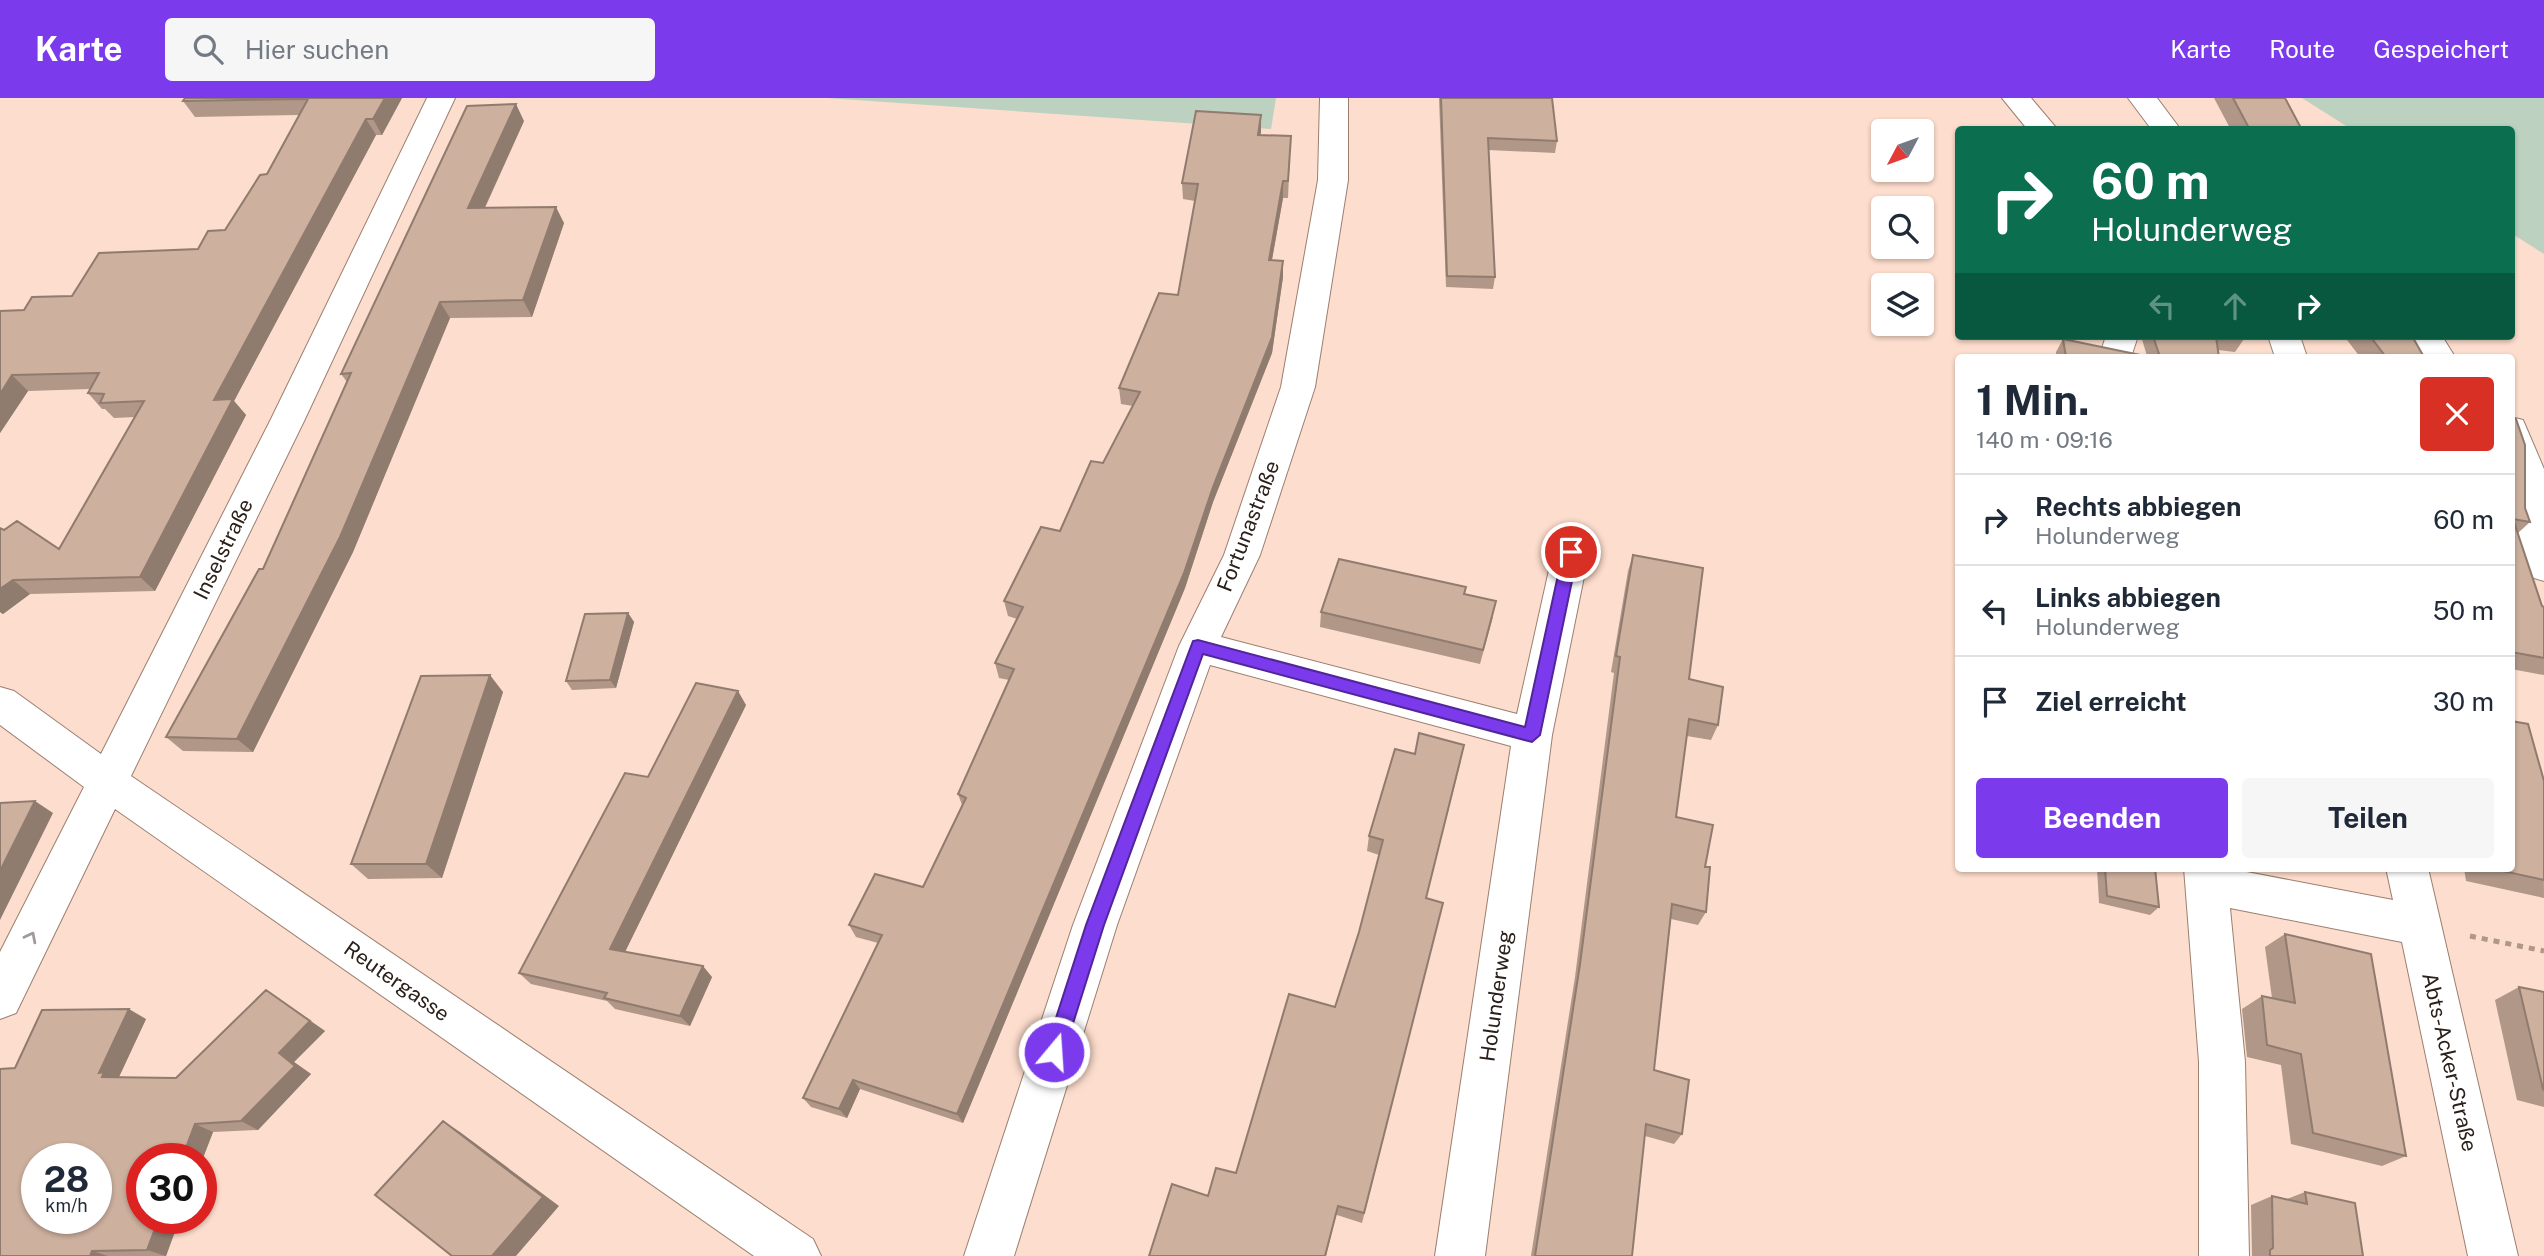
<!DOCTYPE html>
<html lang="de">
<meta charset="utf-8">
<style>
body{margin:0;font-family:"Public Sans",sans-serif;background:#f6f6f7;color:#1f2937;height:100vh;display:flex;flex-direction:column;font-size:26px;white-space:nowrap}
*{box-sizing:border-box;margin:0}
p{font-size:23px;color:#747a83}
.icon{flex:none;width:38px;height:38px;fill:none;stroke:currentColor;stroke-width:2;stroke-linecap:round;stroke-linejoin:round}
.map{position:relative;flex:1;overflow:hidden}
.drawer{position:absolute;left:1955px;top:256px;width:560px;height:518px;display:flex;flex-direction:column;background:#fff;border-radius:7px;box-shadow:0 2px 5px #0004}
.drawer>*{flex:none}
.banner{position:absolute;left:1955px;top:28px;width:560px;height:214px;border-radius:7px;box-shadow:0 2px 5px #0004;background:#0b6e4f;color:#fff;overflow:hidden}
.needle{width:46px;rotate:229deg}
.buttons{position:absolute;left:1871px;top:21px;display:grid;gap:14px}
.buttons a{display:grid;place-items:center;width:63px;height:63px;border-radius:7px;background:#fff;box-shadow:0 2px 5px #0004;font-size:35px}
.speed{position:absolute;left:21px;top:1045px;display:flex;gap:14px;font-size:35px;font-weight:700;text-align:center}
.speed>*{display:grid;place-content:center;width:91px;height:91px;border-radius:50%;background:#fff;box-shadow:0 2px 5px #0004;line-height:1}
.speed small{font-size:18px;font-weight:400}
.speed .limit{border:10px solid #d22;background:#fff;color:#111}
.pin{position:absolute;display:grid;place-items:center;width:60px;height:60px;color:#fff;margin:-30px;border:4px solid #fff;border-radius:50%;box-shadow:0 2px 7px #0007}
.me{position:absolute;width:77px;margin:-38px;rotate:18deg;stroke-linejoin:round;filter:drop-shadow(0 0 5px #0008)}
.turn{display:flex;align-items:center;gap:24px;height:147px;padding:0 21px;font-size:32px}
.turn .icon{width:91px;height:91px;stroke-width:2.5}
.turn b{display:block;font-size:49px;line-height:60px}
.lanes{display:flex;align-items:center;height:66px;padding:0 21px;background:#0003;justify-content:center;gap:35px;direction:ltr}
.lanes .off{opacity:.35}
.round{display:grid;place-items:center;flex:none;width:74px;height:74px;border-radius:7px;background:#f6f6f7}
.head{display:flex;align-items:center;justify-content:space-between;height:119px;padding:0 21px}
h1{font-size:42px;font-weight:700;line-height:52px}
.primary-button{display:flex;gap:14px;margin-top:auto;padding:14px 21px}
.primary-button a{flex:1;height:80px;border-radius:7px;background:#7c3aed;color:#fff;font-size:28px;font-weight:700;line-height:80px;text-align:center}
.primary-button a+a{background:#f6f6f7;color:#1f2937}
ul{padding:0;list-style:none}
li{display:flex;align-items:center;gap:21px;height:91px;padding:0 21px;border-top:2px solid #e0e1e3}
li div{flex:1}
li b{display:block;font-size:26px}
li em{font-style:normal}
header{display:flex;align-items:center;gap:42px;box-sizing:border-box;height:98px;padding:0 35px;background:#7c3aed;color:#fff}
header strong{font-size:33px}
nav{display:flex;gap:38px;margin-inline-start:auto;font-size:24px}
.search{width:490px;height:63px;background:#f6f6f7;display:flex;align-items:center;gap:18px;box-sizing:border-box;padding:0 24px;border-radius:7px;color:#747a83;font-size:26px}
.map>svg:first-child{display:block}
</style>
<header>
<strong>Karte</strong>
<div class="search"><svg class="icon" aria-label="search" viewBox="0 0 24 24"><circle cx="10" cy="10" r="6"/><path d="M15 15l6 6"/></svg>Hier suchen</div>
<nav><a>Karte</a><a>Route</a><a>Gespeichert</a></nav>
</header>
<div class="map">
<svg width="2544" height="1158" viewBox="0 0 2544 1158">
<rect width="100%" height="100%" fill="#fdddcd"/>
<path fill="#bcd1c0" d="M 827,0 L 1276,0 L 1271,31 Z
M 2302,0 L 2544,0 L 2544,156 L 2511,135 L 2511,32 L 2351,31 Z"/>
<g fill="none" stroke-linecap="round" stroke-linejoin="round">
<g stroke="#9b7f70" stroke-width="2">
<path id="minor" d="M 427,0 L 455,0 L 305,321 L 131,678 L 813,1141 L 821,1158 L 754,1158 L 115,711 L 16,915 L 0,921 L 0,854 L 84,689 L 0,627 L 0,589 L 14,593 L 101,656 L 271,321 Z
M 1320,0 L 1348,0 L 1348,82 L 1315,289 L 1260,457 L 1221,539 L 1517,616 L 1553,454 L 1558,444 L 1571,440 L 1584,444 L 1589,454 L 1552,637 L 1485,1158 L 1435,1158 L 1511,648 L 1210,567 L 1117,827 L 1014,1158 L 964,1158 L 1073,827 L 1179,548 L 1224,457 L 1281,289 L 1318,82 Z
M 2002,0 L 2031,0 L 2058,32 L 2028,32 Z
M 2128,0 L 2157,0 L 2181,32 L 2152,32 Z
M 2106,238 L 2138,238 L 2131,259 L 2099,259 Z
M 2268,238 L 2300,238 L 2307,259 L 2275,259 Z
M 2409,238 L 2442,238 L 2455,259 L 2422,259 Z
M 2511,319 L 2523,322 L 2544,371 L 2544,483 L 2531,479 L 2511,425 Z
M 2184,770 L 2226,770 L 2393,802 L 2386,770 L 2428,770 L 2518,1158 L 2468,1158 L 2402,844 L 2230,810 L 2245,964 L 2249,1158 L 2199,1158 L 2199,964 Z"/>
</g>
<path stroke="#af978a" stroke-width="5" stroke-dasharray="6 6" stroke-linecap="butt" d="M 2470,838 L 2544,853"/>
<use href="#minor" fill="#fff" fill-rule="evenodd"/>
</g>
<path fill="#b09788" d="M 402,0 L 382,37 L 376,37 L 234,303 L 246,317 L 155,493 L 30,496 L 3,516 L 0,514 L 0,430 L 4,432 L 59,451 L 135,319 L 114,320 L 105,311 L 102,311 L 88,295 L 90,291 L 28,293 L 0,335 L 0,213 L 24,212 L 72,198 L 198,151 L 225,132 L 267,76 L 299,17 L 195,19 L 183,3 Z
M 1439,0 L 1552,0 L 1557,43 L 1555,55 L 1488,52 L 1495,179 L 1493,191 L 1446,189 Z
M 2214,0 L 2285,0 L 2302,32 L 2231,32 Z
M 524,23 L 485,110 L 564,125 L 532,219 L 450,220 L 353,454 L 253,654 L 183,653 L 166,639 L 263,471 L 347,284 L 341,276 Z
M 1261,34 L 1260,37 L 1290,54 L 1288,100 L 1283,100 L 1272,162 L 1283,163 L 1283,179 L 1272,255 L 1213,404 L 1185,490 L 963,1025 L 860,991 L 847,1020 L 811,1009 L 803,1000 L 878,845 L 856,839 L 849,827 L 923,789 L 962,707 L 958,696 L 1009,582 L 999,580 L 995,565 L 1017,521 L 1008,518 L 1004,503 L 1060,433 L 1103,365 L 1133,308 L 1121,306 L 1119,290 L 1178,197 L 1195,103 L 1183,101 L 1182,85 Z
M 2141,238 L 2243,238 L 2244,241 L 2235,254 L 2218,252 L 2219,259 L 2056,259 L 2056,254 L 2063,241 L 2147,258 Z
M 2344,238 L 2412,238 L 2424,259 L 2360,259 Z
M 2511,320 L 2525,410 L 2530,424 L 2518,435 L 2542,508 L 2544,509 L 2544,577 L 2511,571 Z
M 1633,457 L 1689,581 L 1718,627 L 1711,642 L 1687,638 L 1676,719 L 1705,769 L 1706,814 L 1698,827 L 1671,821 L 1654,972 L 1682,1036 L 1674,1046 L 1645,1038 L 1632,1158 L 1531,1158 L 1575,879 L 1614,575 L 1611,574 L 1628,473 Z
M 1466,489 L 1465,496 L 1493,519 L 1480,566 L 1320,529 L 1321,514 Z
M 628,515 L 634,524 L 616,590 L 572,592 L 566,583 Z
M 503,594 L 442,780 L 368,781 L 351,766 Z
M 746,607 L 625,854 L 712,879 L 690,928 L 615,911 L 607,903 L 531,886 L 519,875 L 648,679 Z
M 1415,656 L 1461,663 L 1426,800 L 1443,805 L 1362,1125 L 1337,1117 L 1208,1098 L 1236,1075 L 1335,909 L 1359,834 L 1379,757 L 1367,753 L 1369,738 Z
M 2543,683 L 2544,800 L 2466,783 L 2464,770 L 2511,770 Z
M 2097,770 L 2155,770 L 2159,809 L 2150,817 L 2099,805 Z
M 2285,836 L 2406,1058 L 2382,1068 L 2291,1046 L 2281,967 L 2247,959 L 2242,911 L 2262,898 L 2272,900 L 2265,849 Z
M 2519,889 L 2544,894 L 2544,1009 L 2517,1002 L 2495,902 Z
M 266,892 L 325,933 L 294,964 L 311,976 L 258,1032 L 213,1034 L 201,1065 L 201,1060 L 166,1158 L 0,1158 L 15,970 L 146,921 L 119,979 L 176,980 Z
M 2305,1094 L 2363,1158 L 2252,1158 L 2251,1107 L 2272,1098 L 2287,1101 Z"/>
<path fill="#907b6f" d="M 385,0 L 402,0 L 382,37 L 373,21 Z
M 516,6 L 524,23 L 477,126 L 468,110 Z
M 1261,17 L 1261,34 L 1258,54 L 1258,37 Z
M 366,21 L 376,37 L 234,303 L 246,317 L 155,493 L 140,479 L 214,302 Z
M 1283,83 L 1283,100 L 1269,178 L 1269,162 Z
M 556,109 L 564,125 L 532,219 L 523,202 Z
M 1283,163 L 1283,179 L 1272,255 L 1213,404 L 1185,490 L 963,1025 L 957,1016 Z
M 440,204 L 450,220 L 353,454 L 253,654 L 237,641 Z
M 12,277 L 28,293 L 0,335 L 0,296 Z
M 13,482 L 30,496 L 3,516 L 0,514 L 0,491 Z
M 628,515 L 634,524 L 616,590 L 610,582 Z
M 490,577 L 503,594 L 442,780 L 426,766 Z
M 738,593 L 746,607 L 621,862 L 610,851 Z
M 35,703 L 53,715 L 0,822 L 0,773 Z
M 703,868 L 712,879 L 690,928 L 680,918 Z
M 266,892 L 325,933 L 294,964 L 311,976 L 258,1032 L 241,1023 Z
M 129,911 L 146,921 L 118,981 L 102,979 L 99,975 Z
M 853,982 L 860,991 L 847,1020 L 839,1011 Z
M 443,1023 L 460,1034 L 559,1108 L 516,1158 L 492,1158 Z
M 195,1026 L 213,1034 L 201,1065 L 201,1060 L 182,1060 Z
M 1338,1108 L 1326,1158 L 1325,1158 Z
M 159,1120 L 180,1120 L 166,1158 L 147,1152 Z
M 92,1153 L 108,1158 L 90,1158 Z"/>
<path fill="#cdb09e" stroke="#907b6f" stroke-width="2" fill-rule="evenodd" d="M 185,0 L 385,0 L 373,21 L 366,21 L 214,302 L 233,301 L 140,479 L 13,482 L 0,491 L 0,430 L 4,432 L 17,423 L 59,451 L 144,303 L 100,305 L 104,296 L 88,295 L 99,275 L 12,277 L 0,296 L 0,213 L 24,212 L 32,199 L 72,198 L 99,155 L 198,151 L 208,133 L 225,132 L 260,77 L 267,76 L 308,1 L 183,3 Z
M 1441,0 L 1552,0 L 1557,43 L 1488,40 L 1495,179 L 1447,178 Z
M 2233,0 L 2285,0 L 2302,32 L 2250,32 Z
M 516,6 L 468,110 L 556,109 L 523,202 L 440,204 L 340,439 L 237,641 L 166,639 L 259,471 L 263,471 L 351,275 L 341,276 L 467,8 Z
M 1196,13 L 1261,17 L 1258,37 L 1291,38 L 1288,83 L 1283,83 L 1269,162 L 1283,163 L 1272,239 L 1213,389 L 1184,475 L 957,1016 L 853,982 L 839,1011 L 803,1000 L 882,837 L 849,827 L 875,776 L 923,789 L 966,700 L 958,696 L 1014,571 L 995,565 L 1023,509 L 1004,503 L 1041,429 L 1060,433 L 1091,363 L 1103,365 L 1140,294 L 1119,290 L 1159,195 L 1178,197 L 1198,86 L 1182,85 Z
M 2153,238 L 2243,238 L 2244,241 L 2216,239 L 2219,259 L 2160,259 Z
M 2370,238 L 2412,238 L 2424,259 L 2386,259 Z
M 2063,241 L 2150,259 L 2066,259 Z
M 2511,320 L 2516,321 L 2525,347 L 2525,410 L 2530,424 L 2513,421 L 2542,508 L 2544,509 L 2544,560 L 2511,554 Z
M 1633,457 L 1703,470 L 1689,581 L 1723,589 L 1718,627 L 1689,621 L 1676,719 L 1713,727 L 1705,769 L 1710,769 L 1706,814 L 1672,806 L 1654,972 L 1689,982 L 1682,1036 L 1646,1026 L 1632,1158 L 1535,1158 L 1580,866 L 1620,559 L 1616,558 Z
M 1339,461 L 1466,489 L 1464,496 L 1496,503 L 1483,552 L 1321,514 Z
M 628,515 L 610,582 L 566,583 L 585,516 Z
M 490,577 L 426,766 L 351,766 L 421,578 Z
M 696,585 L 738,593 L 610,851 L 703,868 L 680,918 L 604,900 L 607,895 L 519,875 L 625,675 L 648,679 Z
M 2511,623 L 2528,626 L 2544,683 L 2544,782 L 2489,770 L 2511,770 Z
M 1419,635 L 1464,647 L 1426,800 L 1443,805 L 1364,1115 L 1338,1108 L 1325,1158 L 1149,1158 L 1172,1086 L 1208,1098 L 1216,1070 L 1236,1075 L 1289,896 L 1335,909 L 1359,834 L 1383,742 L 1369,738 L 1395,651 L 1415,656 Z
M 35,703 L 0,773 L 0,705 Z
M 2105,770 L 2155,770 L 2159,809 L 2107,798 Z
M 2285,836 L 2371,856 L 2406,1058 L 2313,1035 L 2301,956 L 2267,947 L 2262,898 L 2295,905 Z
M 2519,889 L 2544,894 L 2544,992 L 2543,991 Z
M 266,892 L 310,923 L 279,955 L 295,968 L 241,1023 L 195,1026 L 182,1060 L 142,1060 L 142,1120 L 159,1120 L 147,1152 L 92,1153 L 90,1158 L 0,1158 L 0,971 L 15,970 L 42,912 L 129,911 L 99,975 L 104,974 L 102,979 L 176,980 ZM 37,1060 L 96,1060 L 96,1120 L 37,1120 Z
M 443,1023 L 543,1099 L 492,1158 L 452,1158 L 375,1097 Z
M 2305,1094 L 2355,1105 L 2363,1158 L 2270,1158 L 2270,1152 L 2273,1150 L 2272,1098 L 2307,1106 Z"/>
<defs><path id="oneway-chevron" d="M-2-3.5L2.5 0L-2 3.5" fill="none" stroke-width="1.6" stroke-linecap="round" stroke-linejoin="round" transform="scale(1.75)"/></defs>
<use stroke="#a09b98" href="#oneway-chevron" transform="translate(31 839) rotate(-63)"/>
<path fill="#7c3aed" stroke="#51269a" stroke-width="2" d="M 1571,448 L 1578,454 L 1540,637 L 1532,644 L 1203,556 L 1104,827 L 1064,954 L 1061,961 L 1054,964 L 1048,961 L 1045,954 L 1086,827 L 1193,543 L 1198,542 L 1525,629 L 1563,454 Z"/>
<g text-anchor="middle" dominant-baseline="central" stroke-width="6" stroke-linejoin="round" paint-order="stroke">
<g font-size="21" fill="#2c201a" stroke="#fff">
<text transform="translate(1248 428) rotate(-69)">Fortunastraße</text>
<text transform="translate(223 451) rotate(-64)">Inselstraße</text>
<text transform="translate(397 883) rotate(35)">Reutergasse</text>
<text transform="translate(1496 898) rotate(-82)">Holunderweg</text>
<text transform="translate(2450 964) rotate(77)">Abts-Acker-Straße</text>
</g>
</g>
</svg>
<div class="buttons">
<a><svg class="needle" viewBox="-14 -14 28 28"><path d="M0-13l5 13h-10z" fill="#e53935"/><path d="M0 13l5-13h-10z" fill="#747a83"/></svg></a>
<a><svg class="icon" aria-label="search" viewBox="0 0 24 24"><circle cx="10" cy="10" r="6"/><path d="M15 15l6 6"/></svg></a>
<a><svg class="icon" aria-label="layers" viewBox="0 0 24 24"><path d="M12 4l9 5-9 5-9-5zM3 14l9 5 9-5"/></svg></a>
</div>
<div class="speed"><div>28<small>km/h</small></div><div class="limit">30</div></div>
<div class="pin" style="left:1571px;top:454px;background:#d93025"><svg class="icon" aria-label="arrive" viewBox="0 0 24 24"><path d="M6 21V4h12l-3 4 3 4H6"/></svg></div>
<svg class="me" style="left:1054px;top:954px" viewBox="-20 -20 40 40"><circle r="17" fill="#7c3aed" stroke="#fff" stroke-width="3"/><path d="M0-11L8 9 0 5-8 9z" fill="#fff"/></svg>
<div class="banner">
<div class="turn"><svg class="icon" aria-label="right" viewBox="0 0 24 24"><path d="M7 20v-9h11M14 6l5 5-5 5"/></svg><div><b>60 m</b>Holunderweg</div></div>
<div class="lanes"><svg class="icon off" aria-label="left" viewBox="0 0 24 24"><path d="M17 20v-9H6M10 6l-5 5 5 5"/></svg><svg class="icon off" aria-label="ahead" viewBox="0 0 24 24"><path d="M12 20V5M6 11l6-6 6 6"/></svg><svg class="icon" aria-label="right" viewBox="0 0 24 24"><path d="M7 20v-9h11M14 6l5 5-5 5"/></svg></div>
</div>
<section class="drawer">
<div class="head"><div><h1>1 Min.</h1><p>140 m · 09:16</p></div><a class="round" style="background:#d93025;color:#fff"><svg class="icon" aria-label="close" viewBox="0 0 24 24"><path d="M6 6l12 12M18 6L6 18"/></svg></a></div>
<ul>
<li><svg class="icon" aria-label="right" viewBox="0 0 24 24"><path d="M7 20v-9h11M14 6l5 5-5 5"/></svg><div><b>Rechts abbiegen</b><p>Holunderweg</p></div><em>60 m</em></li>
<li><svg class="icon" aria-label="left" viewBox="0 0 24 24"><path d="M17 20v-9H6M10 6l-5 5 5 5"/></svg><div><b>Links abbiegen</b><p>Holunderweg</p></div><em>50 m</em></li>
<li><svg class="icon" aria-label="arrive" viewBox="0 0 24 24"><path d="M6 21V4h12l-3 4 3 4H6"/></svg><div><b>Ziel erreicht</b></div><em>30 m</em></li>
</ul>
<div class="primary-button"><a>Beenden</a><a>Teilen</a></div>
</section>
</div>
